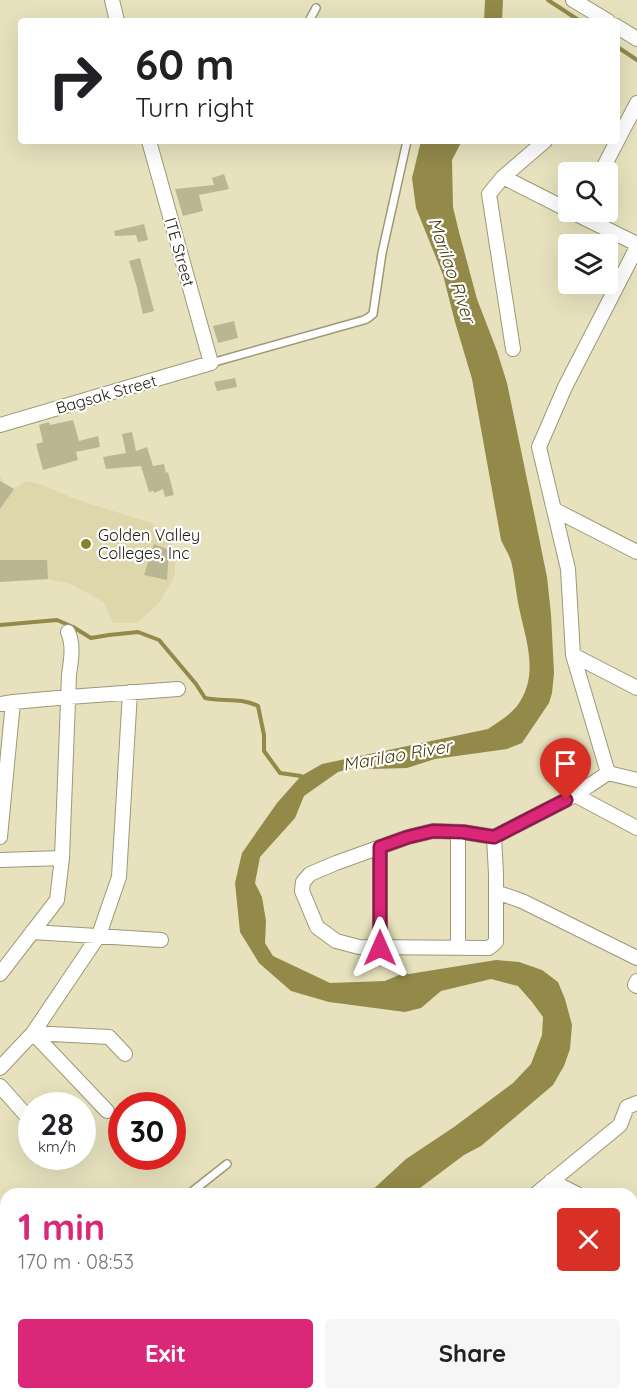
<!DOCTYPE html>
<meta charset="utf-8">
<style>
body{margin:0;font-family:Quicksand,sans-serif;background:#f6f6f6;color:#202124;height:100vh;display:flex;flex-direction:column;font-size:22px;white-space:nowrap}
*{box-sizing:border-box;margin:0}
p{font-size:20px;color:#757577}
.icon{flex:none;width:33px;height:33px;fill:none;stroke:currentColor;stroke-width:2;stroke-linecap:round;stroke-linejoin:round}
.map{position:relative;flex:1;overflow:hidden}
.sheet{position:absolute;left:0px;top:1188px;width:638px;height:212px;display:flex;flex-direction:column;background:#fff;border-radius:18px 18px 0 0;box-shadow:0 6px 24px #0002}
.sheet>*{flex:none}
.guide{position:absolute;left:18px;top:18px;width:602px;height:126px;border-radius:6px;box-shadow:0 6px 24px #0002;background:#fff;color:#202124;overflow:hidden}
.controls{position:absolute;left:558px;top:162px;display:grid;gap:12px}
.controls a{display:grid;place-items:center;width:60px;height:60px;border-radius:6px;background:#fff;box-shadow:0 6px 24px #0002;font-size:30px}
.speed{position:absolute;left:18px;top:1092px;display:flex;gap:12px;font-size:30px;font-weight:700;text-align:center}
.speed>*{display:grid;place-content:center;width:78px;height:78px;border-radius:50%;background:#fff;box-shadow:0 6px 24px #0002;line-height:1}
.speed small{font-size:15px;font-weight:400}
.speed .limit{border:9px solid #d22;background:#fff;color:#111}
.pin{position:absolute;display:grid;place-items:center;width:51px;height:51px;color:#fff;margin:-62px -26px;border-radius:50% 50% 50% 0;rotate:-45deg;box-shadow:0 0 6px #0007}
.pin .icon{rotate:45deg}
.me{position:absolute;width:66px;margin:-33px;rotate:0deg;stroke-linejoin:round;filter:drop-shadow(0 0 4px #0008)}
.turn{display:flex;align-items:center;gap:21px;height:126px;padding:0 18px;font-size:27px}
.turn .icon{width:78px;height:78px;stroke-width:2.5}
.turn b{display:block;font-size:42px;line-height:51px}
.round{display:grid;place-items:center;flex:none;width:63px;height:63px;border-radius:6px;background:#f6f6f6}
.overview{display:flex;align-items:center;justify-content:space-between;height:102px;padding:0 18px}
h1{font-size:36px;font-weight:700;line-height:45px;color:#db2777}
.primary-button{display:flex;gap:12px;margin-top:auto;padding:12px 18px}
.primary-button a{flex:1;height:69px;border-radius:6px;background:#db2777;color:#fff;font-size:24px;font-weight:700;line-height:69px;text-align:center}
.primary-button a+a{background:#f6f6f6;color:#202124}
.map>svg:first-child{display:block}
</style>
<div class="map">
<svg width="637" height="1399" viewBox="0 0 637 1399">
<rect width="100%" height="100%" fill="#e7e2bd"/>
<path fill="#ded7ab" d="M 0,476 L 5,484 L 14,489 L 26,481 L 40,484 L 75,499 L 151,523 L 168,535 L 175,552 L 175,576 L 159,603 L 137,623 L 113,623 L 104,602 L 71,584 L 48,579 L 0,582 Z"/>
<path fill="#938949" d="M 485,0 L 503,0 L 502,21 L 484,21 Z
M 421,141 L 462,141 L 452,160 L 453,207 L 459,232 L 477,299 L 497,351 L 507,383 L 534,513 L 547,577 L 551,614 L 554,673 L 552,693 L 549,703 L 522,743 L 507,749 L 435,759 L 407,768 L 371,769 L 356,767 L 338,772 L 304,796 L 295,818 L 260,857 L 255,883 L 262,897 L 266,921 L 265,943 L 273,956 L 330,983 L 385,981 L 404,973 L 409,974 L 496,960 L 519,962 L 542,970 L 558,982 L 565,999 L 572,1025 L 570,1049 L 564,1066 L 553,1085 L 481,1146 L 464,1155 L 412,1194 L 368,1194 L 406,1159 L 454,1127 L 513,1083 L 531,1064 L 542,1035 L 543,1017 L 532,1002 L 518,986 L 491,979 L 441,991 L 421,1008 L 405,1012 L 329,1002 L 291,991 L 259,963 L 240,932 L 235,883 L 242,853 L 277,803 L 301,776 L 322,764 L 488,729 C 498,722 510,715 517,706 C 539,676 527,644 520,612 C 516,595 515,577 511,561 C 509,554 504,547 501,540 L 472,379 L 455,322 L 443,275 L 416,208 L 412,178 Z
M 184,1394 L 231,1394 L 228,1399 L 181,1399 Z"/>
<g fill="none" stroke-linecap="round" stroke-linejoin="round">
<path stroke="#938949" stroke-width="4" d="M 548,0 L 580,21
M 616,46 L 637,60
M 0,625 L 57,620 L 73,627 L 91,638 L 109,635 L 138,632 L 159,640 L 196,684 L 205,698 C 224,702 240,697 258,706 L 264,735 L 264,751 L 280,773 L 301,776
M 632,1365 L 637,1371"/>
</g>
<path fill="#bbb692" d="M 224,174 L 229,189 L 199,195 L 203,211 L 183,216 L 175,189 L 214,185 L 212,178 Z
M 144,224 L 148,240 L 138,242 L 136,235 L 115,236 L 114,231 Z
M 140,258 L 154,311 L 143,314 L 136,284 L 129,261 Z
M 234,321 L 238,338 L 218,343 L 213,326 Z
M 235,378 L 237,387 L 217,391 L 214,382 Z
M 73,420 L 79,441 L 98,436 L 100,447 L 76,452 L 78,460 L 43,470 L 36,444 L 43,442 L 39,425 L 49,422 L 50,425 Z
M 132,432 L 136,451 L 147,447 L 153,466 L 164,464 L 166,473 L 168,472 L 174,495 L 165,497 L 163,489 L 154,493 L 154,491 L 149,492 L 141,466 L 106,469 L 103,457 L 126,453 L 122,434 Z
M 0,481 L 14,489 L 0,509 Z
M 154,544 L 169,550 L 167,580 L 144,575 Z
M 0,560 L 47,560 L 48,579 L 0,582 Z"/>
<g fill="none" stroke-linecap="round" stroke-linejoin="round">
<g stroke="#9d9876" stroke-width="10">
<path id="lane" d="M 309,21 L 316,8
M 211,363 L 364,320 L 368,318 L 373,314 L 382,253 L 407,141
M 189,1194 L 227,1164
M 0,1342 L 6,1337"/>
</g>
<g stroke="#9d9876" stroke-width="16">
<path id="street" d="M 112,0 L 117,21
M 573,0 L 608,21
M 616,26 L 637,39
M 601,172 L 637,103
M 503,177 L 545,141
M 572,212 L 637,244
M 513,349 L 489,194 L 503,177 L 568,210
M 0,425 L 211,363 L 149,141
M 555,510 L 637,552
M 573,655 L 637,688
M 0,704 L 13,702 L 69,697 L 178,689
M 608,773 L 573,655 L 568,569 L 539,447 L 565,387 L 637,247
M 608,773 L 637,780
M 575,795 L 637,828
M 458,832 L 458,948
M 0,837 L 13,702
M 494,837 L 496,874 L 496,942 L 489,948 L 359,947 L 336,941 L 317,927 L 302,891 L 303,882 L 310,874 L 336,863 L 408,837 L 433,831 L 463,832 L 494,837 L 566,800 L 590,785 L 608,773
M 380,847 L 380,948
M 0,860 L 62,858
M 496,892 L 522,901 L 637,958
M 32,932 L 161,940
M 0,974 L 57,900 L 62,858 L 69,675 C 71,660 74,646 68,632
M 637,981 L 635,985 L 637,986
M 33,1033 L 107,1111
M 33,1033 L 109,1037 L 125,1054
M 0,1068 L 33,1033 L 99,935 L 119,877 L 130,692
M 0,1086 L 32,1122
M 551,1181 L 577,1194
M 536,1194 L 620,1125 L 627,1107 L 637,1103
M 632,1222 L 637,1225"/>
</g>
<use href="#lane" stroke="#fff" stroke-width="7"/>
<use href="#street" stroke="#fff" stroke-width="14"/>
</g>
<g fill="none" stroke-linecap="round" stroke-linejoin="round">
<g stroke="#8e194d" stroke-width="15">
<path id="route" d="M 380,948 L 380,847 L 408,837 L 433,831 L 463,832 L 494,837 L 566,800"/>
</g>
<use href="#route" stroke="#db2777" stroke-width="10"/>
</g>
<circle fill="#8d8027" stroke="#fff" stroke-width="2" cx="86" cy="544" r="6"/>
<g text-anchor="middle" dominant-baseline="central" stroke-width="4.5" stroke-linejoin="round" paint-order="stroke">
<g font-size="16" fill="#242114" stroke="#fff">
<text transform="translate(180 252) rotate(74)">ITE Street</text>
<text transform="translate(106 394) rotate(-16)">Bagsak Street</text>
</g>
<g font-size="16" fill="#242114" stroke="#fff" text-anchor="start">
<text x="98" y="535">Golden Valley<tspan x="98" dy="18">Colleges, Inc</tspan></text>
</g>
<g font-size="18" font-style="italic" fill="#48400b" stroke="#fff">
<text transform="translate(452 270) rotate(71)">Marilao River</text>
<text transform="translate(397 755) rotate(-10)">Marilao River</text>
</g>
</g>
</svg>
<div class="controls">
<a><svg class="icon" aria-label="search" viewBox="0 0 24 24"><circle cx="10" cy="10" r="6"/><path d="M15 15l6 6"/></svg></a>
<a><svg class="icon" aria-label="layers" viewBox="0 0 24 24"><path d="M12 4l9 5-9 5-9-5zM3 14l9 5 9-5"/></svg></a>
</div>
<div class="speed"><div>28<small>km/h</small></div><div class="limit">30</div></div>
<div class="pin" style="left:566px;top:800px;background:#d93025"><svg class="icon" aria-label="arrive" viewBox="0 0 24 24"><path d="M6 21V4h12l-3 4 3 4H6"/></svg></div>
<svg class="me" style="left:380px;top:948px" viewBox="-20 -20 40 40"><path d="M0-17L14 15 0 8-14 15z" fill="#db2777" stroke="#fff" stroke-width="4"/></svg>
<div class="guide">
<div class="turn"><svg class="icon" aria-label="right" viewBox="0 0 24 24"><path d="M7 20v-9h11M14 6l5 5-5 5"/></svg><div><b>60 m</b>Turn right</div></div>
</div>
<section class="sheet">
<div class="overview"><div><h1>1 min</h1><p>170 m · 08:53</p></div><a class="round" style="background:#d93025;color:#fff"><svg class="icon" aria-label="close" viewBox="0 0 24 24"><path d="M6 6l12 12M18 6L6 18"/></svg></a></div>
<div class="primary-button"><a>Exit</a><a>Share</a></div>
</section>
</div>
